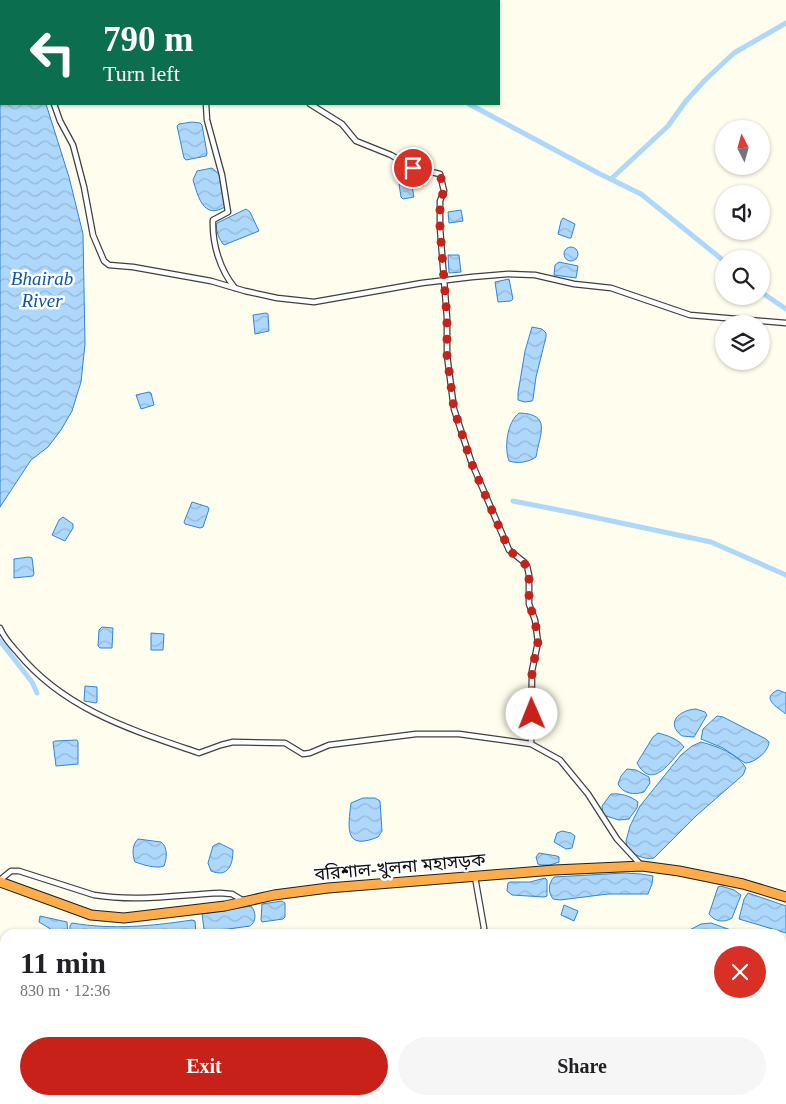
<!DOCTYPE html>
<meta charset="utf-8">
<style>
body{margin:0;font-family:"Times New Roman","Noto Sans Bengali",serif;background:#f6f6f6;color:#202124;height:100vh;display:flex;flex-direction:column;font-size:19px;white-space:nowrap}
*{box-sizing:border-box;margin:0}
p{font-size:16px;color:#757577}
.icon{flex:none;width:28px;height:28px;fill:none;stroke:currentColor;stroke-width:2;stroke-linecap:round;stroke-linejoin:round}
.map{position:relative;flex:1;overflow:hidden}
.details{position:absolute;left:0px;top:929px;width:786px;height:176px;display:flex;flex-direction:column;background:#fff;border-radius:15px 15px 0 0;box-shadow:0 1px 4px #0004}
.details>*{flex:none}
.top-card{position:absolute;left:0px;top:0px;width:500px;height:105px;box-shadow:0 1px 4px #0004;background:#0b6e4f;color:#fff;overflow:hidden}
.needle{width:32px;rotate:354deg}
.controls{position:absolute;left:715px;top:120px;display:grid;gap:10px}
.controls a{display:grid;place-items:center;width:55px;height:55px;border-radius:50%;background:#fff;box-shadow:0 1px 4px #0004;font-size:25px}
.pin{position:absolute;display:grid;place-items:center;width:42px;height:42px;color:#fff;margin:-21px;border:2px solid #fff;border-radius:50%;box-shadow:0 1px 5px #0007}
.me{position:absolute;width:55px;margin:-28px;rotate:359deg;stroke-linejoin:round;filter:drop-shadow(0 0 4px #0008)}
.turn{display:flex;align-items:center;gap:18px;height:105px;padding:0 20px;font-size:22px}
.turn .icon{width:65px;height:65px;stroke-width:2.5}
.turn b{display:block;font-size:35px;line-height:42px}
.round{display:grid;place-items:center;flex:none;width:52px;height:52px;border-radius:26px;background:#f6f6f6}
.headline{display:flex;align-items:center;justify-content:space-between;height:85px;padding:0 20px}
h1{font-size:30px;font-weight:800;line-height:38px}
.button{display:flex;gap:10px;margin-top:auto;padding:10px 20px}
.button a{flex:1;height:58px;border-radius:30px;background:#c7211a;color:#fff;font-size:20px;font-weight:800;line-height:58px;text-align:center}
.button a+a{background:#f6f6f6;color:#202124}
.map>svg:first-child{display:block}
</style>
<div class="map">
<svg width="786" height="1104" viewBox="0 0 786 1104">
<defs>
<pattern id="water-waves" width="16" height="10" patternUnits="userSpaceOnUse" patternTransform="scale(1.25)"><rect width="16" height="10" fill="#add7fb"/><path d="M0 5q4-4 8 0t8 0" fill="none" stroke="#94b7d6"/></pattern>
</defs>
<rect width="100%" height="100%" fill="#fffded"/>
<path fill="url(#water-waves)" stroke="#2e86d7" d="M 0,7 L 1,104 L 46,104 L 69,177 L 83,234 L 85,344 L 81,382 L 72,411 L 61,430 L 48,447 L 31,460 L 0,507 Z
M 192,122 L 200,123 L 202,125 L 207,153 L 206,156 L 186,160 L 184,158 L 177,126 L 179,124 Z
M 212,168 L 220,175 L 225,207 C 203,220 198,196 193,180 L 197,171 Z
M 411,181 L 414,197 L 403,199 L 401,197 L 399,184 Z
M 246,209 L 250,212 L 259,231 L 224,245 C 219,240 215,229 217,223 Z
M 461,210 L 463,221 L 449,223 L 448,212 Z
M 563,218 L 575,224 L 571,238 L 569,238 L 558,234 L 561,221 Z
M564 254a7 7 0 1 1 14 0a7 7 0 1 1-14 0Z
M 448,255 L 459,255 L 461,272 L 449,273 Z
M 559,262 L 578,266 L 576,278 L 554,275 L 555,265 Z
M 509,279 L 513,299 L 511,301 L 498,302 L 495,282 Z
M 266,313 L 268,314 L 269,331 L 255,334 L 253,315 Z
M 532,327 L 542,329 L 546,333 L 546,337 L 536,377 L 533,399 L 532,401 L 525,402 L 518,400 L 518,393 L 525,351 Z
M 149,392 L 151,393 L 154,405 L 141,409 L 136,395 Z
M 519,413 C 552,414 540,433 536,457 C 529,462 518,464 509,461 C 504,448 507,422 519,413 Z
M 192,502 L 208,507 L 209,509 L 203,527 L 200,528 L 185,524 L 184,522 Z
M 63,517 L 73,524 L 73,528 L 65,541 L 52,535 L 59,520 Z
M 29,557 L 32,558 L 34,574 L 33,576 L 14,578 L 14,559 Z
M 102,627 L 113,628 L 112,648 L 100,648 L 98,646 L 99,630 Z
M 151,633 L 164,634 L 163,650 L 151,650 Z
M 85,686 L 97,687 L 97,702 L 96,703 L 84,701 Z
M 778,690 L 786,693 L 786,714 C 777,707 760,698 778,690 Z
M 696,709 L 705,712 L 707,715 L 694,737 L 682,736 C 665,723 679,710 696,709 Z
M 717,716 L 723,717 L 766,739 L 769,742 C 769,751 755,763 745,763 L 723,748 L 701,739 L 703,729 Z
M 658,733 C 666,735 679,739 684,747 C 671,760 653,792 637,763 L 653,737 Z
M 77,740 L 78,742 L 78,764 L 56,766 L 53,742 L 55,741 Z
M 701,742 C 717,746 738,754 746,768 L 743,775 L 697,815 L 654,858 C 644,860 633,855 627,847 L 626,841 L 630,826 L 640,806 L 681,755 L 692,746 Z
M 627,769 L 636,770 L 649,777 L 650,783 L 644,792 C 634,795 623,794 618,784 L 621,776 Z
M 611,794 C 620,793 631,796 638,802 L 637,808 L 629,819 L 619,820 L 603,815 L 602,806 Z
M 363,798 L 375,798 L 380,801 L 382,831 L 378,837 C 344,851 348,828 351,803 Z
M 562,831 L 571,833 L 575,836 L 572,848 L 566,849 L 554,842 L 557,833 Z
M 138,839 L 161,842 C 168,847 167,858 164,866 C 156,869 144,865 135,862 C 132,854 132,845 138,839 Z
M 219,843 L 233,850 C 233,865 228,878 211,871 L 208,863 L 213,846 Z
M 539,853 L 557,856 L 559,857 L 559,862 L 550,865 L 541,865 L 538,864 L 536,857 Z
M 624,873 L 641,874 L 653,876 L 652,884 L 648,894 L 608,894 L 560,900 L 553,899 C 548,892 548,884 554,877 Z
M 545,878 L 547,880 L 547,896 L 544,897 L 512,895 L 507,891 L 508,883 L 510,882 L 530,882 Z
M 721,886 L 734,890 L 741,895 L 732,918 C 724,923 715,922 709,914 L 718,887 Z
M 748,893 L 786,906 L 786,933 L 739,919 L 744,899 Z
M 282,901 L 285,903 L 285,917 L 283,919 L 262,922 L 261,920 L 262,904 Z
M 564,905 L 578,911 L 574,921 L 561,915 Z
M 251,906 C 256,912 257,921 250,926 L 207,932 L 204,929 L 202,914 Z
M 40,916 L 67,922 L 68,934 L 59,934 L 39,922 Z
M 192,920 L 195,921 L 196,934 L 70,933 L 70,926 L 72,923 C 113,930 152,926 192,920 Z
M 711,923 L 731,930 L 735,934 L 682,934 L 701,924 Z"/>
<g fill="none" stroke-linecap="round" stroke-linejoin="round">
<path stroke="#add7fb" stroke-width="5" d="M 311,0 L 312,1
M 469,104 L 600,174 L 641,194 L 724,261
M 611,179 L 668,126 L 686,101 L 705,80 L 734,53 L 786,23
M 761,292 L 786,309
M 513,501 L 574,513 L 711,542 L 786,575
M 0,641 L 32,682 L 37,693
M 56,1100 L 61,1101 L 67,1100
M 2,1104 L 5,1092
M 243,1104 L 245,1100"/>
<g stroke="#404040" stroke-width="7">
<path id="street" d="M 8,0 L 8,1
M 201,0 L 201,1
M 54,104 L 60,121 L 73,145 L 84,187 L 93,235 L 104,261 L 109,265 L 133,267 L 211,281 L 245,291 L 277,298 L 314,302 L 422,283 L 472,277 L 508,274 L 535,275 L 574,284 L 611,288 L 690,315 L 786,323
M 206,104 L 207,120 L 222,175 L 228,212 L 213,220 C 212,244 220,270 235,288
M 310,104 L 342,124 L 356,141 L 391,155 L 413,168 L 440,174 L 444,191 L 440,201 L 440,228 L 447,318 L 447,355 L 454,409 L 471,461 L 509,550 L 524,562 L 527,566 L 529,575 L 529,604 L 535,620 L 538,642 L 532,671 L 531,744
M 0,628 C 4,638 11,645 18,653 C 65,710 132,730 199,753 L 221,745 L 233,742 L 285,743 L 303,754 L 310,753 L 329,745 L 416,734 L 459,734 L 531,744 L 560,760 L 588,794 L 617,839 L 641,865
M 475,877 L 484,928 L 482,934
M 0,880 L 11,871 L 19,871 L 94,895 C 137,902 178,895 220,893 L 232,894 L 242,900
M 480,1104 L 480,1100"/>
</g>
<g stroke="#1e1e1e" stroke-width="11">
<path id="highway" d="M 0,882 L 91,915 L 124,918 L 225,906 L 274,895 L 328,888 L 554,870 L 642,866 L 679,871 L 743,884 L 786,897"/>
</g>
<use href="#street" stroke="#fff" stroke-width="4.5"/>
<use href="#highway" stroke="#ffac4b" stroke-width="9"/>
</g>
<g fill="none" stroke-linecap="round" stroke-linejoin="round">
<path stroke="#c7211a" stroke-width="9" stroke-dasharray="0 16.2" d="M 413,168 L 440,174 L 444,191 L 440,201 L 440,228 L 447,318 L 447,355 L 454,409 L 471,462 L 509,550 L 527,566 L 529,576 L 529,604 L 535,620 L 538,642 L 532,671 L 532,714"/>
</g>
<g text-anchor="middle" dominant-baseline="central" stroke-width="5" stroke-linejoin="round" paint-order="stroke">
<g font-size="18" fill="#0d0d0d" stroke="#fff">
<text transform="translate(400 867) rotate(-5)">বরিশাল-খুলনা মহাসড়ক</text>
</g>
<g font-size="19" font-style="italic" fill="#0d57a8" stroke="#fff">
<text x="42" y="278">Bhairab<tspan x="42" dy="22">River</tspan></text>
</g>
</g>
</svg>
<div class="controls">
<a><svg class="needle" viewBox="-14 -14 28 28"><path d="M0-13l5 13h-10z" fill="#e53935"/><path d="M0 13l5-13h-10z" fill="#757577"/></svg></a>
<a><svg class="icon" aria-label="sound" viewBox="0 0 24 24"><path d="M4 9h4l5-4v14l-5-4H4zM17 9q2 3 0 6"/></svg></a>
<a><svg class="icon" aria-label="search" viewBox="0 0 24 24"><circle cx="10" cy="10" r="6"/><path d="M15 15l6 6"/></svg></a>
<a><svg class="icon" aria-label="layers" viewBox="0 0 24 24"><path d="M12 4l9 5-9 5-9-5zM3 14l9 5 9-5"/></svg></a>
</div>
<div class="pin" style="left:413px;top:168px;background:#d93025"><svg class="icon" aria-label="arrive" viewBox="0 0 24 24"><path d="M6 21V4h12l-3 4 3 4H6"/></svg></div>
<svg class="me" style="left:532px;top:714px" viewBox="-20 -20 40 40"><circle r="19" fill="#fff"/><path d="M0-13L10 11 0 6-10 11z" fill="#c7211a"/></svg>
<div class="top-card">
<div class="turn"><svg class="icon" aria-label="left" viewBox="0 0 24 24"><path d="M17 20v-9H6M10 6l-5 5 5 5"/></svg><div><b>790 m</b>Turn left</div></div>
</div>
<section class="details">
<div class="headline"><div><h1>11 min</h1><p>830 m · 12:36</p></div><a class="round" style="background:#d93025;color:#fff"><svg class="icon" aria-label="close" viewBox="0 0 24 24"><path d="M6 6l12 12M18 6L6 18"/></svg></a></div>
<div class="button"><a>Exit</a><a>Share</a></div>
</section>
</div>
